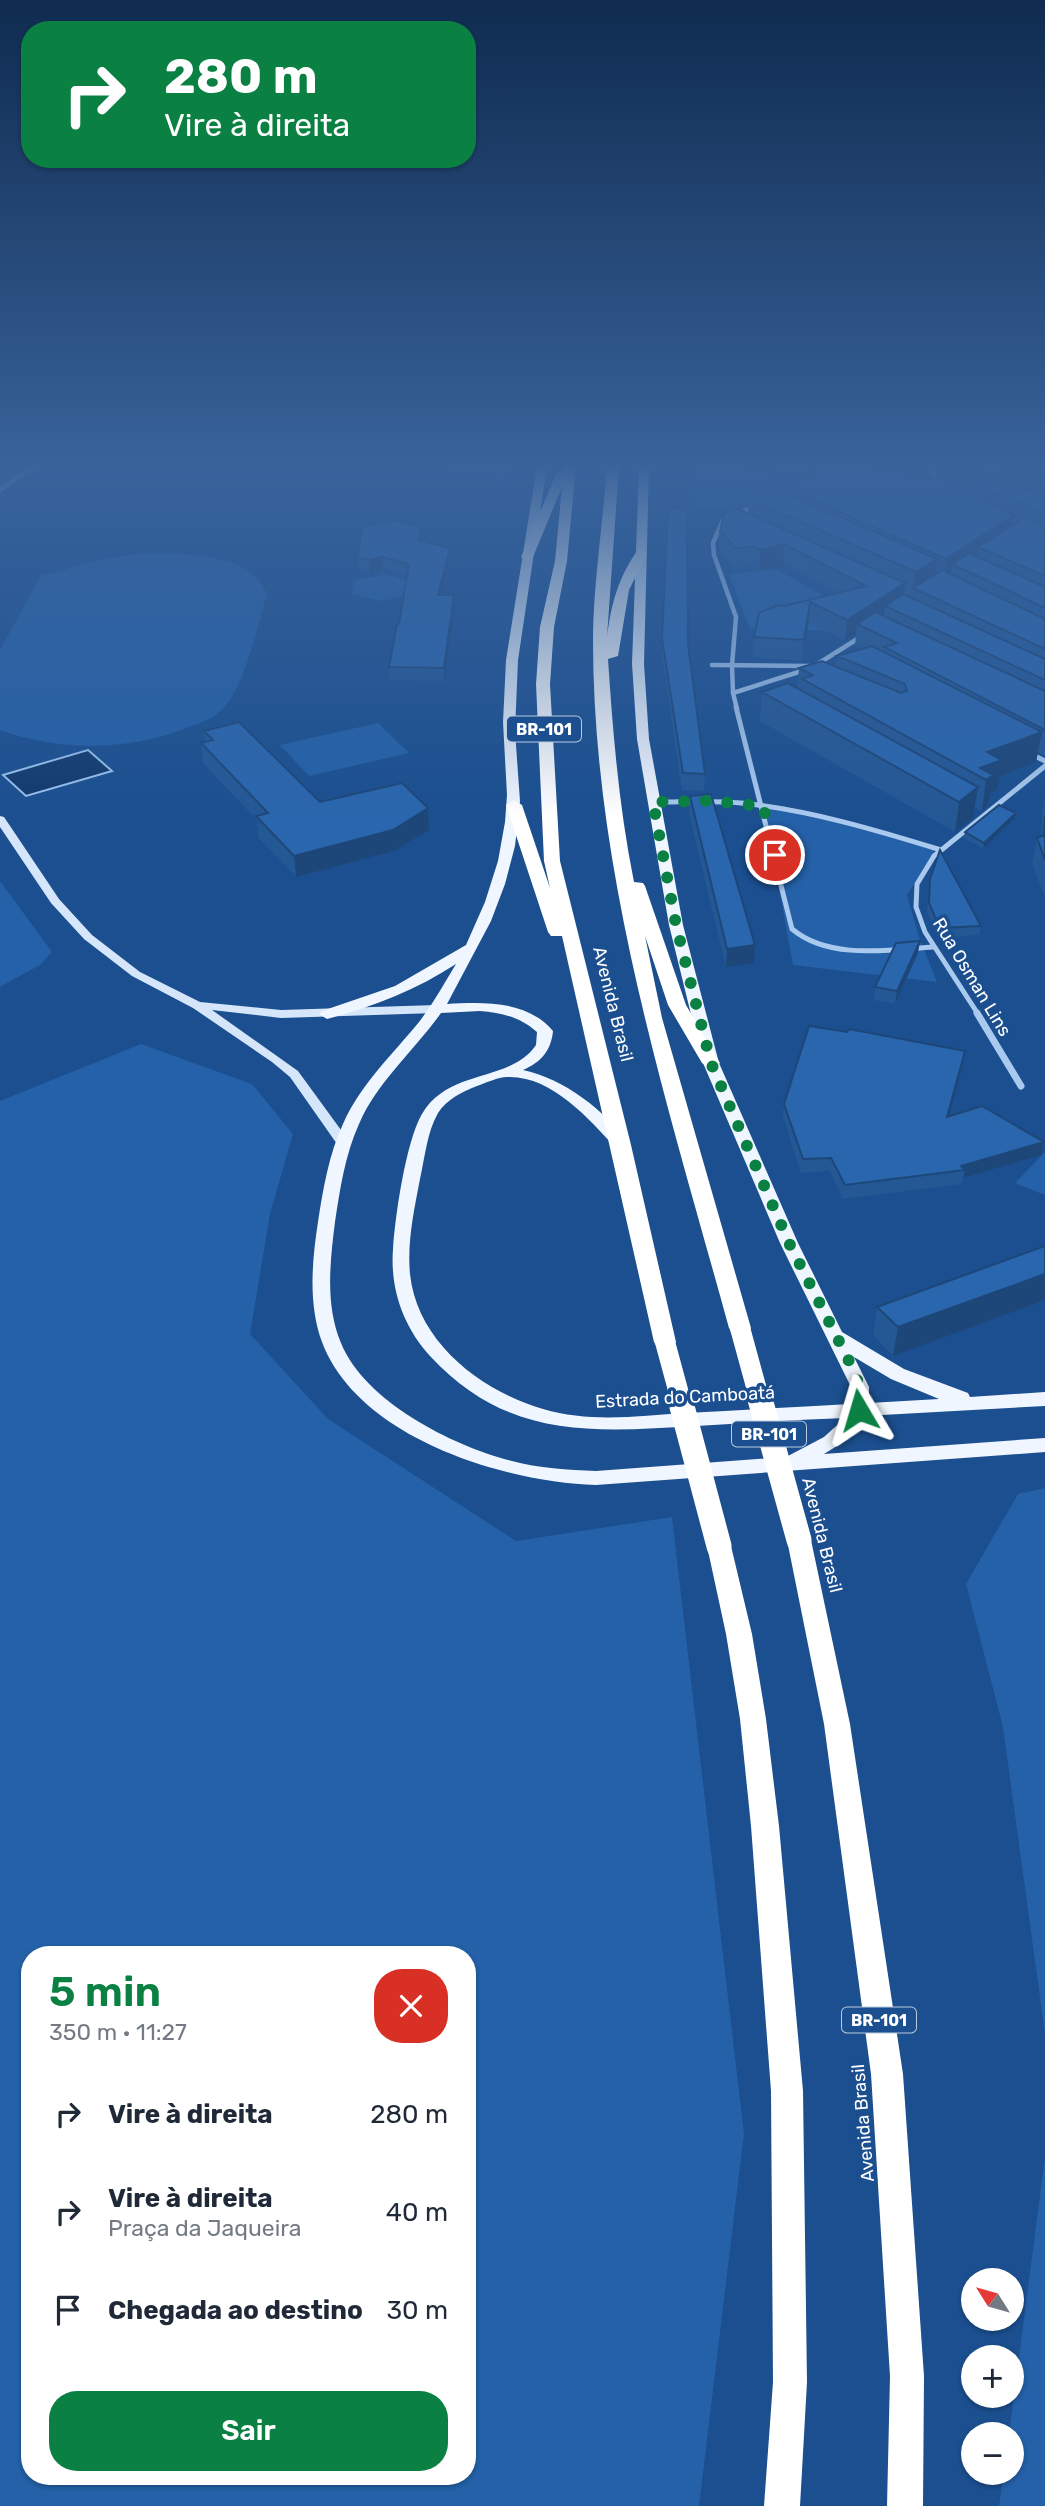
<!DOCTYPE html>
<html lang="pt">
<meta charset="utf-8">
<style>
body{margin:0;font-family:Rubik,sans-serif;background:#f6f6f7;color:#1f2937;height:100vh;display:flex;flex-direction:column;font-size:26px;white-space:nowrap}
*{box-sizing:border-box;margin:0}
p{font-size:23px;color:#747a83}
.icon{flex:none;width:38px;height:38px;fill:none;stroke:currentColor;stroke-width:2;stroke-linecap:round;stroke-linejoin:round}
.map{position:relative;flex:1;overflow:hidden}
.sheet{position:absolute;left:21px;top:1946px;width:455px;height:539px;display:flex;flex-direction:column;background:#fff;border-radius:28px;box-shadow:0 2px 5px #0004}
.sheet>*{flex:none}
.top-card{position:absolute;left:21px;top:21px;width:455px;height:147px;border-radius:28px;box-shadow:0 2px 5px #0004;background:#0b8043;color:#fff;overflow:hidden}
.needle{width:46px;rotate:307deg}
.buttons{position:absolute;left:961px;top:2268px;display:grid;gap:14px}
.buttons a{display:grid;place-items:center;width:63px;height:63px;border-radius:50%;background:#fff;box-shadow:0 2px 5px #0004;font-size:35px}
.pin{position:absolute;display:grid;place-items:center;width:60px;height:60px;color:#fff;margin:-30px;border:4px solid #fff;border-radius:50%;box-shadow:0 2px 7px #0007}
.me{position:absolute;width:77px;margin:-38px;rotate:353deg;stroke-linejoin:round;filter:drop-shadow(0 0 5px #0008)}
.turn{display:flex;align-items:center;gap:24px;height:147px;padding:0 28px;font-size:32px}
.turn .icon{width:91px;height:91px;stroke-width:2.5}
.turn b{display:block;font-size:49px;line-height:60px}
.round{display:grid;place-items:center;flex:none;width:74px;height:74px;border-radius:28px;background:#f6f6f7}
.summary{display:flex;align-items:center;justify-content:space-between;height:119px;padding:0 28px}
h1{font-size:42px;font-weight:600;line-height:52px;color:#0b8043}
.primary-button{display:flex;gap:14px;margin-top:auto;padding:14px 28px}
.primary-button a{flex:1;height:80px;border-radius:28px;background:#0b8043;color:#fff;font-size:28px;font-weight:600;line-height:80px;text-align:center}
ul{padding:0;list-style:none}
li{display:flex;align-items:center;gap:21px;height:98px;padding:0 28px}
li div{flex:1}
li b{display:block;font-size:26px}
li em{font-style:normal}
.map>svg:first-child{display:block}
</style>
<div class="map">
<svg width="1045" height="2506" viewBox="0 0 1045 2506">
<rect width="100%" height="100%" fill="#1b4f8f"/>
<path fill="#2461a8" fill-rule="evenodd" d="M 423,466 L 510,466 L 508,483 Z
M 694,466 L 735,466 L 788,475 L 796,491 L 749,508 L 736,506 L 692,508 Z
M 154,553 C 191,555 253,553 267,595 C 258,623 246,679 229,701 C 220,715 204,722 189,727 C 129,751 61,752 0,730 L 0,650 L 42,574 C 58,574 68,568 84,564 C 107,557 131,555 154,553 Z
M 776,569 L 849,610 L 849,631 L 750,629 L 729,574 Z
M 385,574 L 413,582 L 411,595 L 380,601 L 352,594 L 354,581 Z
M 378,723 L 409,753 L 309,776 L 280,745 Z
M 764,807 L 833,820 L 935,850 L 907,895 L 919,937 L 937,982 L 793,965 Z
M 0,881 L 52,952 L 40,965 L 0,987 Z
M 141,1044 L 252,1084 L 293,1134 L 270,1214 L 250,1334 L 328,1419 L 516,1541 L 672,1517 L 744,2134 L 699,2506 L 0,2506 L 0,1101 ZM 30,1955 L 467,1955 L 467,2476 L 30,2476 Z
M 1045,1152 L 1045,1195 L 1015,1183 Z
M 1045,1488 L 1045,2034 L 1003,1727 L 966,1584 L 1018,1494 Z
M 1045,2157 L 1045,2506 L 999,2506 L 1004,2473 L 1012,2473 L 1012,2434 L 1009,2434 Z"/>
<path fill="#123a6d" stroke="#9cc4f0" stroke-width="2" d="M 88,750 L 112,771 L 26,796 L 3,775 Z"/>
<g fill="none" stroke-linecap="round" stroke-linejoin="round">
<path stroke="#a9c9ee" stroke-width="4.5" d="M 781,466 L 813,471
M 931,466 L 936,485
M 0,490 L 34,466
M 712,665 L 810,666
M 816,665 L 862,636
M 733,693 L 805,670
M 737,709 L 733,693 L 732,665 L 736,617 L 714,555 L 713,543 L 723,520 L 756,506"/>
<path stroke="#a9c9ee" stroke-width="5" d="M 736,707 L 792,929 C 829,960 888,950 933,947
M 1029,753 L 1045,761
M 654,802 C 683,802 712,800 741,803 C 809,810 876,830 941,850
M 978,1014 L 925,932 L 916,907 L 917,884 L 934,856 L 1045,766"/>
<path stroke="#a9c9ee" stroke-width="7" d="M 977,1013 L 1021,1086"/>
<path fill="#d6e6fa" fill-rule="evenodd" d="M 0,816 L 4,817 L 59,899 L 92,935 L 140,972 L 200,1002 L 281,1010 L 436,1005 L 442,1009 L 436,1013 L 281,1018 L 212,1010 L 298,1071 L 349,1141 L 347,1144 L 337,1144 L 290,1077 L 272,1062 L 193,1008 L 132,976 L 84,939 L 51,903 L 0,827 Z"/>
<path fill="#f0f6ff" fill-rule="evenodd" d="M 537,466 L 547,466 L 518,660 L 515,731 L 520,801 L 515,846 L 505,884 L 491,921 L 447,1004 C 483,1002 527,1000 553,1031 C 551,1051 541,1062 523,1070 C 566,1080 603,1109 629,1144 L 627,1147 L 615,1147 C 589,1119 551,1075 507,1077 C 498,1077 486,1083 477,1086 C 462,1092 447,1099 438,1113 C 427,1132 425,1157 420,1179 C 414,1210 407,1243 410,1274 C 417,1342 481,1391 543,1409 C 590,1423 638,1416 686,1413 C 740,1410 795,1407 850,1404 L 850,1402 L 851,1387 L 780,1243 L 703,1063 L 669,925 L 637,739 L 632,664 L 639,466 L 649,466 L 644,664 L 649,739 L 683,925 L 719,1063 L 798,1243 L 842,1332 L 904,1369 L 968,1393 L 970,1397 L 1045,1392 L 1045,1406 L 864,1416 L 848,1439 L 824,1454 L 1045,1438 L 1045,1452 L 596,1485 C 504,1482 358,1438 322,1342 C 308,1304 312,1261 318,1222 C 323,1189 329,1154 343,1124 C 360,1085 392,1055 419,1022 C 433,1004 444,984 456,964 C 416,990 373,1007 327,1019 L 319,1014 L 322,1011 L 395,986 L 466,945 L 485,902 L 498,861 L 505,822 L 507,795 L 503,722 L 506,660 ZM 480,1011 C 503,1013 520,1017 537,1032 L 536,1045 C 510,1083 449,1068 422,1114 C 406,1141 395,1217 393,1249 C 390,1289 403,1326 430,1356 C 508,1440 592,1432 696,1426 C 745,1423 795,1420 845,1418 L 824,1437 L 786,1457 L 596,1471 C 567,1470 539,1468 512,1461 C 453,1446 365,1402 341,1343 C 325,1305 330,1262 335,1222 C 340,1189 345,1155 359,1124 C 377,1082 414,1051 441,1013 ZM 854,1357 L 891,1379 L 939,1399 L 869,1403 L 869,1387 Z"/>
<path fill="#fff" fill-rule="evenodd" d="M 564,466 L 576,466 L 567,561 L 554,627 L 550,684 L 560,861 L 631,1145 L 676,1342 L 673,1347 L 665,1349 L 657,1347 L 654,1342 L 562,936 L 551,936 L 548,932 L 506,805 L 514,800 L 522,805 L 550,888 L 544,861 L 536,684 L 540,627 L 555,561 L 562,487 L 533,557 L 527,561 L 521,557 L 556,474 L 564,471 Z
M 607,466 L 619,466 L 607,637 C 611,605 618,578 637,551 L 641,550 L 647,554 L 629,590 L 618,656 L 608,659 C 613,734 619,808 634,882 L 643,883 L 645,886 L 686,1005 L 720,1063 L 711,1069 L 702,1063 L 668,1005 L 645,936 L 662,1018 L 751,1328 L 748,1333 L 740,1335 L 732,1333 L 729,1328 C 667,1102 592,872 593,635 C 594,579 603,522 607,466 Z
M 799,1531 L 808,1533 L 811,1540 L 850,1724 L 903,2074 L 924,2376 L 923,2506 L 887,2506 L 890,2376 L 871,2074 L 824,1724 L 787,1540 L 790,1533 Z
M 719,1537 L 728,1539 L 731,1546 L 752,1634 L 766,1719 L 779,1826 L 803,2091 L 807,2382 L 800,2506 L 764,2506 L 773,2382 L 771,2091 L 751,1826 L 740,1719 L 726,1634 L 707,1546 L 710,1539 Z"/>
<path stroke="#fff" stroke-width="20" d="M 740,1328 L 760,1401
M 665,1342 L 681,1401"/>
<path stroke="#fff" stroke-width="25" d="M 680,1399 L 719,1546
M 760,1399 L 799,1540"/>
</g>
<path fill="#245895" d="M 113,466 L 163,466 L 152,474 L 113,470 Z
M 815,466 L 889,466 L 889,470 L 940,479 L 937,466 L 999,466 L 1045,480 L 1045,756 L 1038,752 L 1036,762 L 1000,776 L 997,790 L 990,793 L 988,805 L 982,811 L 974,807 L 973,818 L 955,832 L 760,721 L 762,692 L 797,689 L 799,668 L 836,666 L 837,656 L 861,649 L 855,646 L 856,634 L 845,641 L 809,622 L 802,661 L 752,657 L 754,637 L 784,606 L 839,593 L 783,564 L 760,570 L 753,566 L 734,568 L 724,554 L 719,552 L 720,532 L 748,513 L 749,499 L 755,496 L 755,492 L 785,492 L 785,484 L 806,478 L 806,470 L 819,467 Z
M 668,508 L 705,774 L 704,791 L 682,790 L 662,655 Z
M 422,538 L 421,541 L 450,560 L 441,595 L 455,607 L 444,681 L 390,680 L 389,667 L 399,624 L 407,576 L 383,569 L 370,572 L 358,569 L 357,557 Z
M 204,731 L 320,802 L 428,808 L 429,830 L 394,851 L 296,877 L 258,837 L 257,820 L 203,763 L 201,743 L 205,742 Z
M 690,796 L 754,963 L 726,967 L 689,814 Z
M 1045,799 L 1045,898 L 1032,863 L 1037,838 L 1041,836 L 1042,813 Z
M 1016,813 L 1014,819 L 983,849 L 964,838 L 965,832 Z
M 930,879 L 981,926 L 979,935 L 939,938 L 927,912 Z
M 918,953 L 895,1004 L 874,1000 L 875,987 Z
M 965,1051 L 963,1064 L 948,1117 L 1044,1142 L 1041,1155 L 963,1178 L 962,1184 L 843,1199 L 830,1171 L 801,1173 L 783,1117 L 784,1104 Z
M 1045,1246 L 1045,1300 L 893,1356 L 873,1335 L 877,1307 Z"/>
<path fill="#1d4779" d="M 152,466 L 163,466 L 152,474 Z
M 1014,515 L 1011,534 L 978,547 L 977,556 L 959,567 L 952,564 L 950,573 L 943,577 L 946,559 Z
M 784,544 L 783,564 L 760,570 L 761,550 Z
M 450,548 L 450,560 L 438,607 L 438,595 Z
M 382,557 L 383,569 L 370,572 L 369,560 Z
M 937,559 L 934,584 L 914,589 L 916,572 Z
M 905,583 L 903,604 L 885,606 L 884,616 L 857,624 L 856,634 L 845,641 L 847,620 Z
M 454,595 L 455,607 L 444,681 L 444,668 Z
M 810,602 L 809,622 L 802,661 L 804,640 Z
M 1042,732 L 1036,762 L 1000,776 L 997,790 L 990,793 L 988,805 L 982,811 L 986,780 L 980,768 L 987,752 Z
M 978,787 L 973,818 L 955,832 L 959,802 Z
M 428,808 L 429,830 L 394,851 L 296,877 L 294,856 Z
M 1016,813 L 1014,819 L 983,849 L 984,843 Z
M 920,941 L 918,953 L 895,1004 L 897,991 Z
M 755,945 L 754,963 L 726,967 L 727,949 Z
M 965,1051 L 963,1064 L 945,1131 L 947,1117 Z
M 1044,1142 L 1041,1155 L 963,1178 L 965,1170 L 961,1166 Z
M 1045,1274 L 1045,1300 L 893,1356 L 898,1327 Z"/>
<path fill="#2a66ad" stroke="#1d4779" stroke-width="2" d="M 822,466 L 864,466 L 937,478 L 1014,515 L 946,559 L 786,488 L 792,486 L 785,484 L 818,475 L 806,470 Z
M 945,466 L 999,466 L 1045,480 L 1045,484 Z
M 967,480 L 1045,492 L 1045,515 Z
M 767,488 L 781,491 L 937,559 L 916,572 L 749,499 L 759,495 L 755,492 Z
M 668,508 L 687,509 L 688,644 L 705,774 L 683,773 L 662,639 Z
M 736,508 L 905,583 L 847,620 L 810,602 L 804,640 L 754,637 L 759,613 L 778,605 L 784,606 L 866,586 L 784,544 L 761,550 L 754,547 L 735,548 L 725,535 L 720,532 L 724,513 Z
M 1025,517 L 1045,525 L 1045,576 L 978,547 Z
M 396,520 L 421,527 L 419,540 L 450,548 L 438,595 L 454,595 L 444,668 L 389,667 L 397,624 L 399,624 L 409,564 L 382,557 L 369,560 L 357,557 L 363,527 Z
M 969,553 L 1045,587 L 1045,608 L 952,564 Z
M 942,570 L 1045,619 L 1045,649 L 913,588 Z
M 903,594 L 1045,659 L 1045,680 L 885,606 Z
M 875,612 L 1045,691 L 1045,730 L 884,647 L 897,643 L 857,624 Z
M 872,646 L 1042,732 L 987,752 L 1002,760 L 980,768 L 993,775 L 986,780 L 802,679 L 813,675 L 799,668 L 822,661 L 901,693 L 907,691 L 905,684 L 837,656 Z
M 788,683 L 978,787 L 959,802 L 762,692 Z
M 239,722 L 320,802 L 402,783 L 428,808 L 393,830 L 294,856 L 256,816 L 268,813 L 201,743 L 213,740 L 204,731 Z
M 711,794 L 755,945 L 727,949 L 690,796 Z
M 999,805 L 1016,813 L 984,843 L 965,832 Z
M 1045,815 L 1045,860 L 1037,838 L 1044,835 Z
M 940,850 L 981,926 L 940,928 L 929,903 L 930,879 Z
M 920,941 L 897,991 L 875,987 L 896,943 Z
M 809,1026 L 847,1032 L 849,1029 L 965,1051 L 947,1117 L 982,1106 L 1044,1142 L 961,1166 L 965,1170 L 845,1185 L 831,1158 L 803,1159 L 784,1104 Z
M 1045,1246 L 1045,1274 L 898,1327 L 877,1307 Z"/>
<linearGradient id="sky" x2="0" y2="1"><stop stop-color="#0f2b4f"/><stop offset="0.57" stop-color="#39639b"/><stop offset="1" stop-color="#39639b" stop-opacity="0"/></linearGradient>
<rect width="1045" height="817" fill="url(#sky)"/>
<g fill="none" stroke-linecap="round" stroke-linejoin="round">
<path stroke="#0b8043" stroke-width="12" stroke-dasharray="0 21.6" d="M 775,855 L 763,806 L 710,801 L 653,802 L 676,925 L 711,1063 L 789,1243 L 849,1361 L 860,1387 L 859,1410"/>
</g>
<g text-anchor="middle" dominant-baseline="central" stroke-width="7" stroke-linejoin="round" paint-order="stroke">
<g fill="#1b4f8f" stroke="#bbcadd" stroke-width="2">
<rect x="507" y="716.5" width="74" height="25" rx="5"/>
<rect x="732" y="1421.5" width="74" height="25" rx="5"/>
<rect x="842" y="2007.5" width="74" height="25" rx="5"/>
</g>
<g font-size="16" font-weight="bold" fill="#fff">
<text x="544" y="729">BR-101</text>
<text x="769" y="1434">BR-101</text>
<text x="879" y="2020">BR-101</text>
</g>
<g font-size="18" fill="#fff" stroke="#1b4f8f">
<text transform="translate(972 977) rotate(59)">Rua Osman Lins</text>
<text transform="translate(613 1004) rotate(76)">Avenida Brasil</text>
<text transform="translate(685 1397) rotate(-3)">Estrada do Camboatá</text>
<text transform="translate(822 1535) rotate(76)">Avenida Brasil</text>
<text transform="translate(863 2123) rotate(-95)">Avenida Brasil</text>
</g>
</g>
</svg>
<div class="buttons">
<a><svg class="needle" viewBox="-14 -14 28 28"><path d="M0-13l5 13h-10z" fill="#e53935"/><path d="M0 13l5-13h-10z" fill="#747a83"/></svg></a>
<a>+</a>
<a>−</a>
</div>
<div class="pin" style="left:775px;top:855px;background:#d93025"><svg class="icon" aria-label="arrive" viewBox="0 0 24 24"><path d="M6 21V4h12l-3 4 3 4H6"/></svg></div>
<svg class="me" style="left:859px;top:1410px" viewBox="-20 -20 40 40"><path d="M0-17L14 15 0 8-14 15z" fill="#0b8043" stroke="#fff" stroke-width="4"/></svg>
<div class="top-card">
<div class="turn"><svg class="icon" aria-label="right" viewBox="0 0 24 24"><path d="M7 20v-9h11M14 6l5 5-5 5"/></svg><div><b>280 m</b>Vire à direita</div></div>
</div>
<section class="sheet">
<div class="summary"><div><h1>5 min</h1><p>350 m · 11:27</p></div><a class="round" style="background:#d93025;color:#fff"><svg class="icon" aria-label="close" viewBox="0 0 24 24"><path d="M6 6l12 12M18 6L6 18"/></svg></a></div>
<ul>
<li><svg class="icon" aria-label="right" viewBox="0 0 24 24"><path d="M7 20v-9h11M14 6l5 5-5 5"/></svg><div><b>Vire à direita</b></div><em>280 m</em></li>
<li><svg class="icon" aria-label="right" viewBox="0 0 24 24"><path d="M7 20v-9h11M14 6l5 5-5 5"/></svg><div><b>Vire à direita</b><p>Praça da Jaqueira</p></div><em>40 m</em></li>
<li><svg class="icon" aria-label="arrive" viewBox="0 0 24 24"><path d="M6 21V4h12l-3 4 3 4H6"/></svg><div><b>Chegada ao destino</b></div><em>30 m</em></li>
</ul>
<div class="primary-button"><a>Sair</a></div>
</section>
</div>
